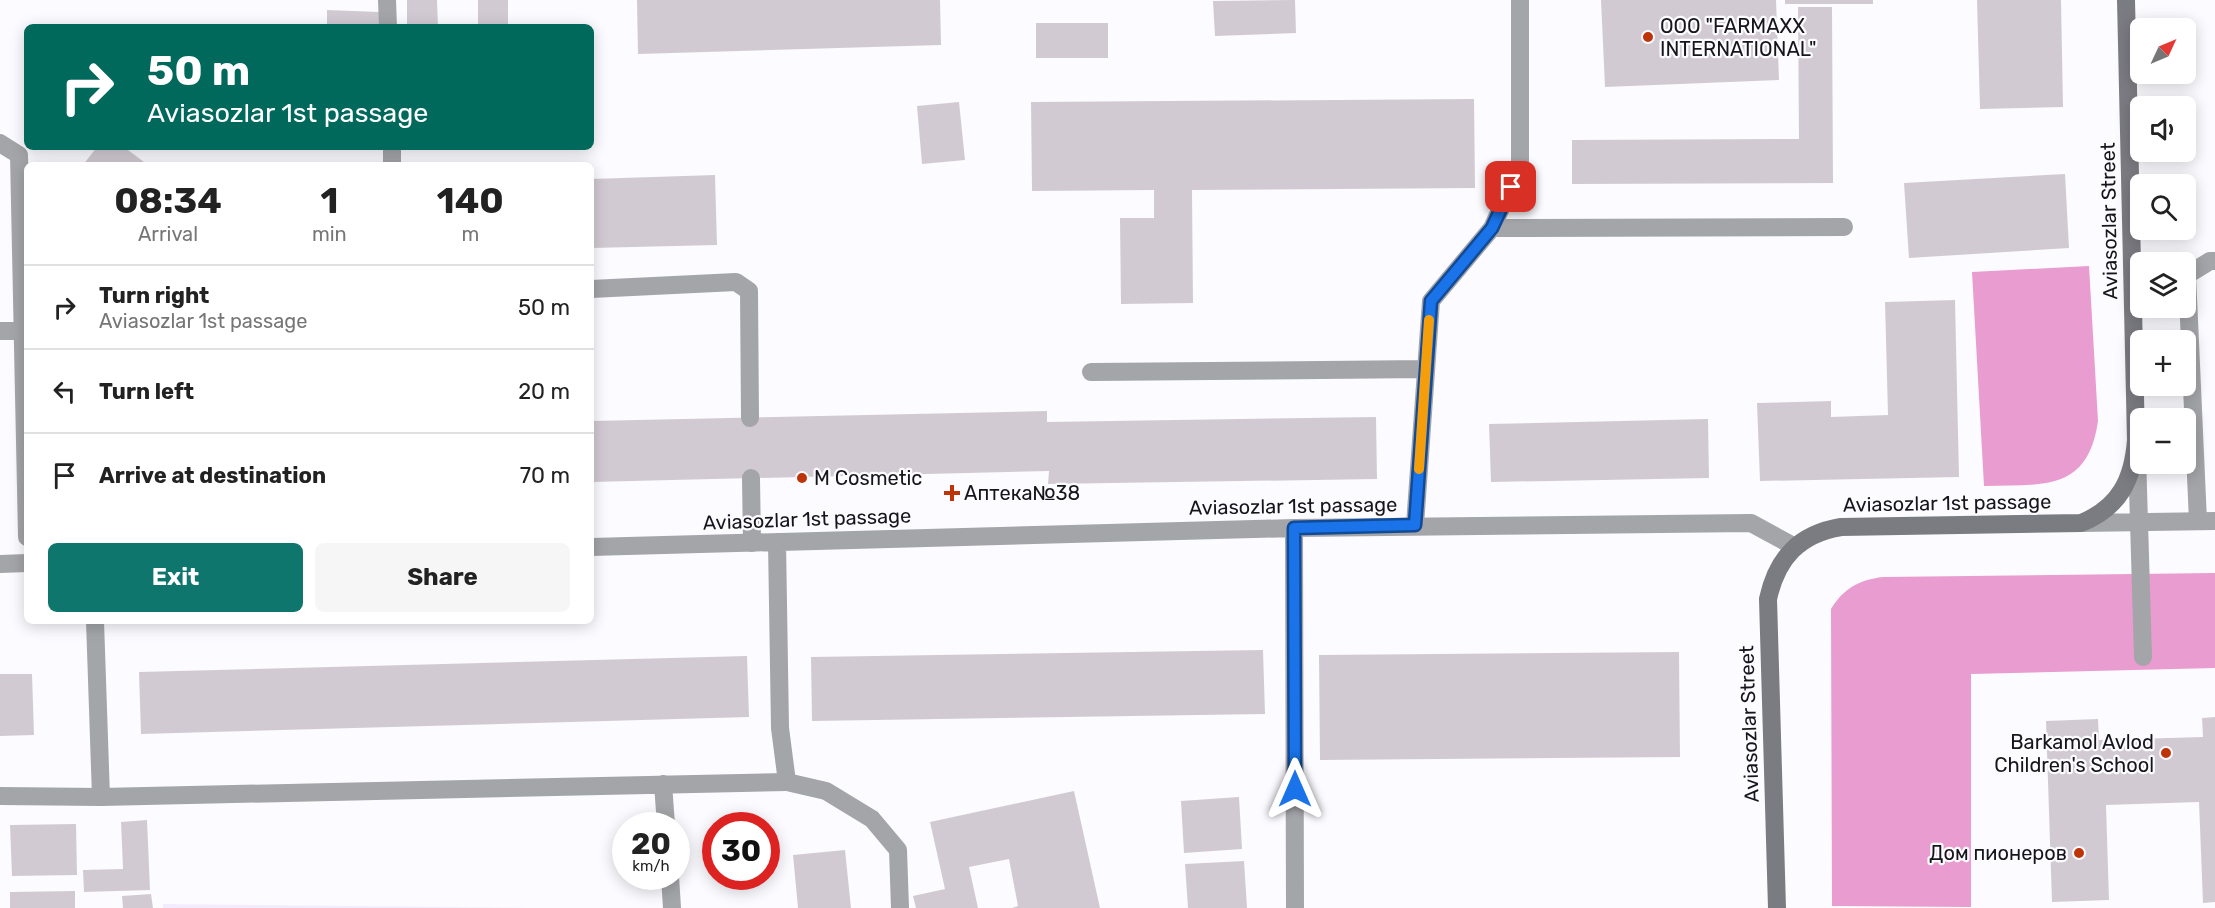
<!DOCTYPE html>
<meta charset="utf-8">
<style>
body{margin:0;font-family:Rubik,sans-serif;background:#f6f6f6;color:#222;height:100vh;display:flex;flex-direction:column;font-size:22px;white-space:nowrap}
*{box-sizing:border-box;margin:0}
p{font-size:20px;color:#767676}
.icon{flex:none;width:33px;height:33px;fill:none;stroke:currentColor;stroke-width:2;stroke-linecap:round;stroke-linejoin:round}
.map{position:relative;flex:1;overflow:hidden}
.details{position:absolute;left:24px;top:162px;width:570px;height:462px;display:flex;flex-direction:column;background:#fff;border-radius:9px;box-shadow:0 3px 15px #0003}
.details>*{flex:none}
.guide{position:absolute;left:24px;top:24px;width:570px;height:126px;border-radius:9px;box-shadow:0 3px 15px #0003;background:#00695c;color:#fff;overflow:hidden}
.needle{width:39px;rotate:46deg}
.tools{position:absolute;left:2130px;top:18px;display:grid;gap:12px}
.tools a{display:grid;place-items:center;width:66px;height:66px;border-radius:9px;background:#fff;box-shadow:0 3px 15px #0003;font-size:30px}
.speed{position:absolute;left:612px;top:812px;display:flex;gap:12px;font-size:30px;font-weight:700;text-align:center}
.speed>*{display:grid;place-content:center;width:78px;height:78px;border-radius:50%;background:#fff;box-shadow:0 3px 15px #0003;line-height:1}
.speed small{font-size:15px;font-weight:400}
.speed .limit{border:9px solid #d22;background:#fff;color:#111}
.pin{position:absolute;display:grid;place-items:center;width:51px;height:51px;color:#fff;margin:-26px;border-radius:12px;box-shadow:0 3px 9px #0006}
.me{position:absolute;width:66px;margin:-33px;rotate:0deg;stroke-linejoin:round;filter:drop-shadow(0 0 4px #0008)}
.turn{display:flex;align-items:center;gap:21px;height:126px;padding:0 24px;font-size:27px}
.turn .icon{width:78px;height:78px;stroke-width:2.5}
.turn b{display:block;font-size:42px;line-height:51px}
.eta{display:flex;justify-content:space-evenly;align-items:center;height:102px;text-align:center}
.eta b{font-size:36px;font-weight:700;line-height:42px}
.button{display:flex;gap:12px;margin-top:auto;padding:12px 24px}
.button a{flex:1;height:69px;border-radius:9px;background:#0f766e;color:#fff;font-size:24px;font-weight:700;line-height:69px;text-align:center}
.button a+a{background:#f6f6f6;color:#222}
ul{padding:0;list-style:none}
li{display:flex;align-items:center;gap:18px;height:84px;padding:0 24px;border-top:2px solid #e0e0e0}
li div{flex:1}
li b{display:block;font-size:22px}
li em{font-style:normal}
.map>svg:first-child{display:block}
</style>
<div class="map">
<svg width="2215" height="908" viewBox="0 0 2215 908">
<rect width="100%" height="100%" fill="#fcfbff"/>
<path fill="#f2ecfe" d="M 163,904 L 535,908 L 163,908 Z"/>
<path fill="#e99cd0" d="M 2089,266 L 2098,421 C 2088,493 2041,484 1984,486 L 1972,272 Z
M 2215,573 L 2215,668 L 1971,674 L 1971,907 L 1832,906 L 1831,609 C 1844,588 1859,580 1883,577 Z"/>
<path fill="#d2cad3" d="M 407,0 L 437,0 L 438,27 L 407,27 Z
M 478,0 L 508,0 L 508,27 L 478,27 Z
M 637,0 L 940,0 L 941,45 L 638,54 Z
M 1295,0 L 1296,33 L 1215,36 L 1213,1 Z
M 1601,0 L 1776,0 L 1779,80 L 1605,87 Z
M 1785,0 L 1873,0 L 1873,4 L 1785,4 Z
M 1977,0 L 2061,0 L 2063,107 L 1980,109 Z
M 1798,7 L 1832,7 L 1833,183 L 1572,184 L 1572,140 L 1799,139 Z
M 327,10 L 380,12 L 380,27 L 327,27 Z
M 1036,23 L 1108,23 L 1108,58 L 1036,58 Z
M 1474,99 L 1475,188 L 1192,190 L 1193,303 L 1121,304 L 1120,218 L 1154,218 L 1154,190 L 1032,191 L 1031,102 Z
M 959,102 L 965,160 L 922,164 L 917,106 Z
M 97,147 L 124,147 L 148,165 L 83,165 Z
M 2065,174 L 2069,248 L 1909,258 L 1904,183 Z
M 715,175 L 717,245 L 591,248 L 591,179 Z
M 1955,300 L 1959,477 L 1760,481 L 1757,403 L 1831,401 L 1831,417 L 1888,415 L 1885,302 Z
M 1047,411 L 1047,422 L 1376,417 L 1377,479 L 1048,484 L 1049,471 L 591,482 L 591,421 Z
M 1708,419 L 1709,478 L 1491,482 L 1489,424 Z
M 1263,650 L 1265,714 L 812,721 L 811,657 Z
M 1679,652 L 1680,757 L 1320,760 L 1319,655 Z
M 747,656 L 749,717 L 141,734 L 139,672 Z
M 0,674 L 32,674 L 34,735 L 0,736 Z
M 2215,717 L 2215,902 L 2203,903 L 2199,802 L 2106,805 L 2109,900 L 2052,902 L 2046,721 L 2098,719 L 2099,740 L 2203,737 L 2202,718 Z
M 1074,791 L 1100,908 L 1012,908 L 1018,906 L 1009,859 L 969,867 L 978,908 L 916,908 L 913,896 L 945,889 L 930,822 Z
M 1239,797 L 1242,849 L 1184,853 L 1181,801 Z
M 147,820 L 150,890 L 84,892 L 83,870 L 123,869 L 121,822 Z
M 76,824 L 77,875 L 12,876 L 10,825 Z
M 845,850 L 851,908 L 798,908 L 793,855 Z
M 1244,861 L 1247,908 L 1188,908 L 1185,864 Z
M 75,891 L 75,908 L 10,908 L 10,892 Z
M 151,894 L 153,908 L 123,908 L 122,896 Z"/>
<g fill="none" stroke-linecap="round" stroke-linejoin="round">
<path stroke="#a4a5a9" stroke-width="18" d="M 387,0 L 388,27
M 0,143 L 19,155 L 27,537
M 392,147 L 392,165
M 1492,228 L 1844,227
M 591,289 L 736,282 L 749,291 L 750,418
M 0,331 L 23,331
M 1091,372 L 1426,369
M 751,478 L 752,543
M 2198,521 L 2187,275 L 2210,261 L 2215,261
M 2139,522 L 2143,657
M 1415,525 L 1431,301 L 1492,228 L 1520,166 L 1520,0
M 663,784 L 666,825
M 101,797 L 787,782
M 670,876 L 672,908"/>
<path stroke="#a4a5a9" stroke-width="18" d="M 2137,455 L 2139,522
M 2081,523 L 2215,521
M 1294,528 L 1295,908
M 777,542 L 780,728 L 787,782 L 826,791 L 872,819 L 898,850 L 900,908
M 591,547 L 1294,528 L 1751,523 L 1795,547
M 0,564 L 27,563
M 0,796 L 101,797 L 95,621"/>
<path stroke="#7b7b82" stroke-width="18" d="M 1777,908 L 1768,599 C 1777,558 1799,534 1841,527 L 2081,523 C 2119,508 2133,480 2136,440 L 2126,0"/>
</g>
<g fill="none" stroke-linecap="round" stroke-linejoin="round">
<g stroke="#114b97" stroke-width="15">
<path id="route" d="M 1295,789 L 1294,528 L 1415,525 L 1431,301 L 1492,228 L 1511,187"/>
</g>
<use href="#route" stroke="#1a73e8" stroke-width="10"/>
<path stroke="#f59e0b" stroke-width="10" d="M 1419,469 L 1429,320"/>
</g>
<g fill="#bd3408" stroke="#fcfbff" stroke-width="2">
<circle cx="1648" cy="37" r="6"/>
<circle cx="802" cy="478" r="6"/>
<path d="M949 484h6v6h6v6h-6v6h-6v-6h-6v-6h6z"/>
<circle cx="2166" cy="753" r="6"/>
<circle cx="2079" cy="853" r="6"/>
</g>
<g text-anchor="middle" dominant-baseline="central" stroke-width="4.5" stroke-linejoin="round" paint-order="stroke">
<g font-size="20" fill="#161519" stroke="#fcfbff" text-anchor="start">
<text x="1660" y="26">OOO "FARMAXX<tspan x="1660" dy="23">INTERNATIONAL"</tspan></text>
<text x="814" y="478">M Cosmetic</text>
<text x="964" y="493">Аптека№38</text>
<text x="2154" y="742" text-anchor="end">Barkamol Avlod<tspan x="2154" dy="23">Children's School</tspan></text>
<text x="2067" y="853" text-anchor="end">Дом пионеров</text>
</g>
<g font-size="20" fill="#161519" stroke="#fcfbff">
<text transform="translate(2109 221) rotate(-91)">Aviasozlar Street</text>
<text transform="translate(1947 503) rotate(-1)">Aviasozlar 1st passage</text>
<text transform="translate(1293 506) rotate(-1)">Aviasozlar 1st passage</text>
<text transform="translate(807 519) rotate(-2)">Aviasozlar 1st passage</text>
<text transform="translate(1749 724) rotate(-92)">Aviasozlar Street</text>
</g>
</g>
</svg>
<div class="tools">
<a><svg class="needle" viewBox="-14 -14 28 28"><path d="M0-13l5 13h-10z" fill="#e53935"/><path d="M0 13l5-13h-10z" fill="#767676"/></svg></a>
<a><svg class="icon" aria-label="sound" viewBox="0 0 24 24"><path d="M4 9h4l5-4v14l-5-4H4zM17 9q2 3 0 6"/></svg></a>
<a><svg class="icon" aria-label="search" viewBox="0 0 24 24"><circle cx="10" cy="10" r="6"/><path d="M15 15l6 6"/></svg></a>
<a><svg class="icon" aria-label="layers" viewBox="0 0 24 24"><path d="M12 4l9 5-9 5-9-5zM3 14l9 5 9-5"/></svg></a>
<a>+</a>
<a>−</a>
</div>
<div class="speed"><div>20<small>km/h</small></div><div class="limit">30</div></div>
<div class="pin" style="left:1511px;top:187px;background:#d93025"><svg class="icon" aria-label="arrive" viewBox="0 0 24 24"><path d="M6 21V4h12l-3 4 3 4H6"/></svg></div>
<svg class="me" style="left:1295px;top:789px" viewBox="-20 -20 40 40"><path d="M0-17L14 15 0 8-14 15z" fill="#1a73e8" stroke="#fff" stroke-width="4"/></svg>
<div class="guide">
<div class="turn"><svg class="icon" aria-label="right" viewBox="0 0 24 24"><path d="M7 20v-9h11M14 6l5 5-5 5"/></svg><div><b>50 m</b>Aviasozlar 1st passage</div></div>
</div>
<section class="details">
<div class="eta">
<div><b>08:34</b><p>Arrival</p></div>
<div><b>1</b><p>min</p></div>
<div><b>140</b><p>m</p></div>
</div>
<ul>
<li><svg class="icon" aria-label="right" viewBox="0 0 24 24"><path d="M7 20v-9h11M14 6l5 5-5 5"/></svg><div><b>Turn right</b><p>Aviasozlar 1st passage</p></div><em>50 m</em></li>
<li><svg class="icon" aria-label="left" viewBox="0 0 24 24"><path d="M17 20v-9H6M10 6l-5 5 5 5"/></svg><div><b>Turn left</b></div><em>20 m</em></li>
<li><svg class="icon" aria-label="arrive" viewBox="0 0 24 24"><path d="M6 21V4h12l-3 4 3 4H6"/></svg><div><b>Arrive at destination</b></div><em>70 m</em></li>
</ul>
<div class="button"><a>Exit</a><a>Share</a></div>
</section>
</div>
